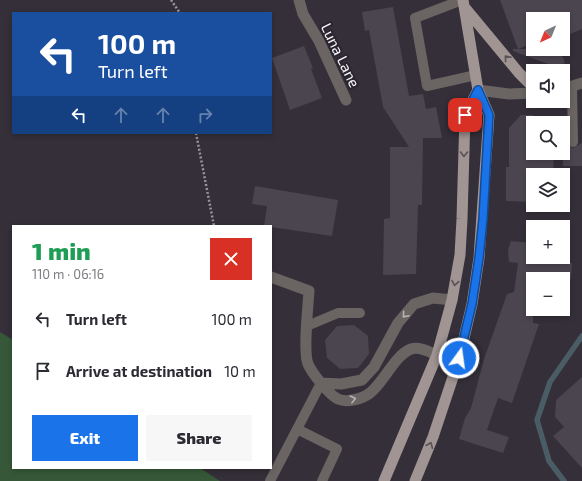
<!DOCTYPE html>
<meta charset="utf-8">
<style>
body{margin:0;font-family:"Exo 2",sans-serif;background:#f7f7f7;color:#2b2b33;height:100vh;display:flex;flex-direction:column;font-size:15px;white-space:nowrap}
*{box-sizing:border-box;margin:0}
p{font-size:13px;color:#7c7c81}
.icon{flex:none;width:22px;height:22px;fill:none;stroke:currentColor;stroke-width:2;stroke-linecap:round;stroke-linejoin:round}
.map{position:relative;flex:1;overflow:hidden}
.side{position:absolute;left:12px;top:225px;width:260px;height:244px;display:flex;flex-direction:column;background:#fff;border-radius:0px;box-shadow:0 2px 6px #0003}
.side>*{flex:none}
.guide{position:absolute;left:12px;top:12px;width:260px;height:122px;border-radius:0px;box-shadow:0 2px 6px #0003;background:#1a4fa0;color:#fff;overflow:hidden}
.needle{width:26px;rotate:223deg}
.controls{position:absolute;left:526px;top:12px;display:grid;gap:8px}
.controls a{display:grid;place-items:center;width:44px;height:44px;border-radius:0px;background:#fff;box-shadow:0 2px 6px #0003;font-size:20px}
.pin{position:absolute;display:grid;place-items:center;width:34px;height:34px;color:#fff;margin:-17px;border-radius:8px;box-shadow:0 2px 6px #0006}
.me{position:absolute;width:44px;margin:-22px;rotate:14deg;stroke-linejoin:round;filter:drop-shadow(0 0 3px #0008)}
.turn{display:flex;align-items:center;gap:14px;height:84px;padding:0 20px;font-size:18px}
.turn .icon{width:52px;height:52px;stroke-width:2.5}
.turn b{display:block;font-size:28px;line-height:34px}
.lanes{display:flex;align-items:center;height:38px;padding:0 20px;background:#0003;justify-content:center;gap:20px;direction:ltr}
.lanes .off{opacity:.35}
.round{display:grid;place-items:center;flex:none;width:42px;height:42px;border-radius:0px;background:#f7f7f7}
.overview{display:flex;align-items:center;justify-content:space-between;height:68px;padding:0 20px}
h1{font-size:24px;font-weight:800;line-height:30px;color:#1e9e55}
.cta{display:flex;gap:8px;margin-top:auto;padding:8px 20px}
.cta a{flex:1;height:46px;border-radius:0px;background:#1a73e8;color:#fff;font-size:16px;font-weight:800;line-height:46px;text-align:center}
.cta a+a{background:#f7f7f7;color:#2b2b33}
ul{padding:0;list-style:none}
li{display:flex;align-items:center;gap:12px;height:52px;padding:0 20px}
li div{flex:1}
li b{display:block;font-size:15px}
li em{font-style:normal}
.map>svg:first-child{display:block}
</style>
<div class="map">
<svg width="582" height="481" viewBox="0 0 582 481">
<rect width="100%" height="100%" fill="#342f38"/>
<path fill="#365838" d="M 0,332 L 13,340 L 13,468 L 200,468 L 220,481 L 0,481 Z"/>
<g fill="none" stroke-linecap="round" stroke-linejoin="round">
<path stroke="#4a5c65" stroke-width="5.5" d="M 564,481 L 549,461 L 537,420 L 550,382 L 582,336"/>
</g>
<path fill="#4a454f" d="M 500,0 L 582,0 L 582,29 L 563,37 L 563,19 L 533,19 L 533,43 L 518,49 Z
M 393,7 L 409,96 L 423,94 L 426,109 L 436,107 L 442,138 L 423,138 L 422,205 L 418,205 L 416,274 L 383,275 L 384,219 L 390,218 L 390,147 L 409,147 L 383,107 L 369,30 L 365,31 L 362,12 Z
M 304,46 L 313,68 L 311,69 L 322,98 L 290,110 L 272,58 Z
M 513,49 L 560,49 L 565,63 L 556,67 L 513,51 Z
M 521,115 L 533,115 L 533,153 L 554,153 L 553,175 L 533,175 L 533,202 L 506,201 L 506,167 L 509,167 L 509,128 Z
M 563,143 L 567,143 L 573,148 L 582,143 L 582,166 L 563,166 Z
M 255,186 L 338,200 L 332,236 L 264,226 L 267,206 L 252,204 Z
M 511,241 L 533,243 L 533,257 L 555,257 L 555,261 L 572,263 L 571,279 L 533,279 L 533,323 L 539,324 L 512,403 L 498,398 L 487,430 L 509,437 L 503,453 L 459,439 L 465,418 L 471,408 L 484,359 L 507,294 L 514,292 L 518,263 L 509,262 L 508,250 Z
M 354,325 L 368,336 L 369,354 L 358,368 L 340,369 L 327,358 L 325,340 L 337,326 Z
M 582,377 L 582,468 L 553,436 L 564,427 L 555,417 L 556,400 Z"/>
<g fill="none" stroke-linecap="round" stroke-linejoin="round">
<path stroke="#99959c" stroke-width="2.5" stroke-dasharray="2 2" stroke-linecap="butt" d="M 171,0 L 180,13
M 196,133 L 214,226"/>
<path stroke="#6a6463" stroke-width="10" d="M 462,0 L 415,18 L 427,86 L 476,75
M 572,87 L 573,142
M 307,326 L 338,313 L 360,313
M 297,429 L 337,449 L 322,481
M 270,481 L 321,383"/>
<path stroke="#6a6463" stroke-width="11" d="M 299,0 L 303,14 L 319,41 L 346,100
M 271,277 L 309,291 C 308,307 303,352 308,364 C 312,373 329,395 338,399 C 347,403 362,399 370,393 C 384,382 395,355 411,349 C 419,346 430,352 437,355
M 321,383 L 341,384 L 362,380 L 374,367 L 398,323 L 414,304 L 433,298 L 452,300"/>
<path stroke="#6a6463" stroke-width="11" d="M 563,89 L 582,83
M 478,90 L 509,94 L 533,93"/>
<path stroke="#a19593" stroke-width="11" d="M 466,9 L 519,73 L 533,87
M 384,481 L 437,355 L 452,300 L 460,255 L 462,219 L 465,115 L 478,90
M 415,481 L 433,437 L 459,359 L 472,304 L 479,258 L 489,115 L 478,90 L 463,0"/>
</g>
<defs><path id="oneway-chevron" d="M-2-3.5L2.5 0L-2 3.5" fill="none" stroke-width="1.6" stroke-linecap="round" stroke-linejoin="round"/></defs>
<g stroke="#5a5256">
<use href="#oneway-chevron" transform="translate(507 58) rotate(-130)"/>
<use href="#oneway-chevron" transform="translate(464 154) rotate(91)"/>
<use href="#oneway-chevron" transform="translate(455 283) rotate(100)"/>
<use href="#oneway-chevron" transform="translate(430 445) rotate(-67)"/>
</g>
<g stroke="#b7b3b6">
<use href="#oneway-chevron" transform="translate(405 315) rotate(131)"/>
<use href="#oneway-chevron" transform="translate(353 399) rotate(-14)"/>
</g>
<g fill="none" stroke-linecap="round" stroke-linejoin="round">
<g stroke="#114b97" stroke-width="10">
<path id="route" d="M 459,358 L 472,304 L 479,258 L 483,219 L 489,115 L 478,90 L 465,115"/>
</g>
<use href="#route" stroke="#1a73e8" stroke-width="7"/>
</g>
<g text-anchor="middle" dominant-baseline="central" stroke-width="4" stroke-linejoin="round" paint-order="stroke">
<g font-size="15" fill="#f6f3f9" stroke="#2a252e">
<text transform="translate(341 55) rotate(64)">Luna Lane</text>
</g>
</g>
</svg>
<div class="controls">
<a><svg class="needle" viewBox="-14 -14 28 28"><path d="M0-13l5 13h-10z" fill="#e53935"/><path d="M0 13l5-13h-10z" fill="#7c7c81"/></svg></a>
<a><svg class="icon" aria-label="sound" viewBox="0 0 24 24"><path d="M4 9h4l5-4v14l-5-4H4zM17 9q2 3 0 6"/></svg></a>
<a><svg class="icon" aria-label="search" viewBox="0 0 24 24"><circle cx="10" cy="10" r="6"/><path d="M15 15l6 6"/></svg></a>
<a><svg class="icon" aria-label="layers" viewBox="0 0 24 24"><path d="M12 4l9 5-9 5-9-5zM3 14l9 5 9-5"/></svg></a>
<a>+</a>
<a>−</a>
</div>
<div class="pin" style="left:465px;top:115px;background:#d93025"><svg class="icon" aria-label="arrive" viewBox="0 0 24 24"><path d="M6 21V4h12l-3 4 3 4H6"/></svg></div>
<svg class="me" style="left:459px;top:358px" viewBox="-20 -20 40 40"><circle r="17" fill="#1a73e8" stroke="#fff" stroke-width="3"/><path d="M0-11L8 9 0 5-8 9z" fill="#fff"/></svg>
<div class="guide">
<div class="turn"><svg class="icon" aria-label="left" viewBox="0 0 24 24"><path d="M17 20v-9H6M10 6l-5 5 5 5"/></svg><div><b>100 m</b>Turn left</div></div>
<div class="lanes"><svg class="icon" aria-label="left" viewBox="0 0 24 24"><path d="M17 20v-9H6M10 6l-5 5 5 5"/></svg><svg class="icon off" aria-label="ahead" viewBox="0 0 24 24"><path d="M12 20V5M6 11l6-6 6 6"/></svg><svg class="icon off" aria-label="ahead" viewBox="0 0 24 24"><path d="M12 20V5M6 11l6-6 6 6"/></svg><svg class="icon off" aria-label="right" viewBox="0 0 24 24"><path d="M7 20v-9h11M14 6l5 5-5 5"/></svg></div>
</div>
<section class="side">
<div class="overview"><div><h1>1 min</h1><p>110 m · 06:16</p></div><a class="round" style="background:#d93025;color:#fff"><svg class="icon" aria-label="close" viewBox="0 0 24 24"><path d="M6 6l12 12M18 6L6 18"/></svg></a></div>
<ul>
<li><svg class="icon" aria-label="left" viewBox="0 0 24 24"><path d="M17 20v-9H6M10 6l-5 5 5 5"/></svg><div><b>Turn left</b></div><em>100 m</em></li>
<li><svg class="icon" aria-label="arrive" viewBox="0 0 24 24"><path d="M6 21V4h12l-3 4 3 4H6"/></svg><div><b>Arrive at destination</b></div><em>10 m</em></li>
</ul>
<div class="cta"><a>Exit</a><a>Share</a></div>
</section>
</div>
